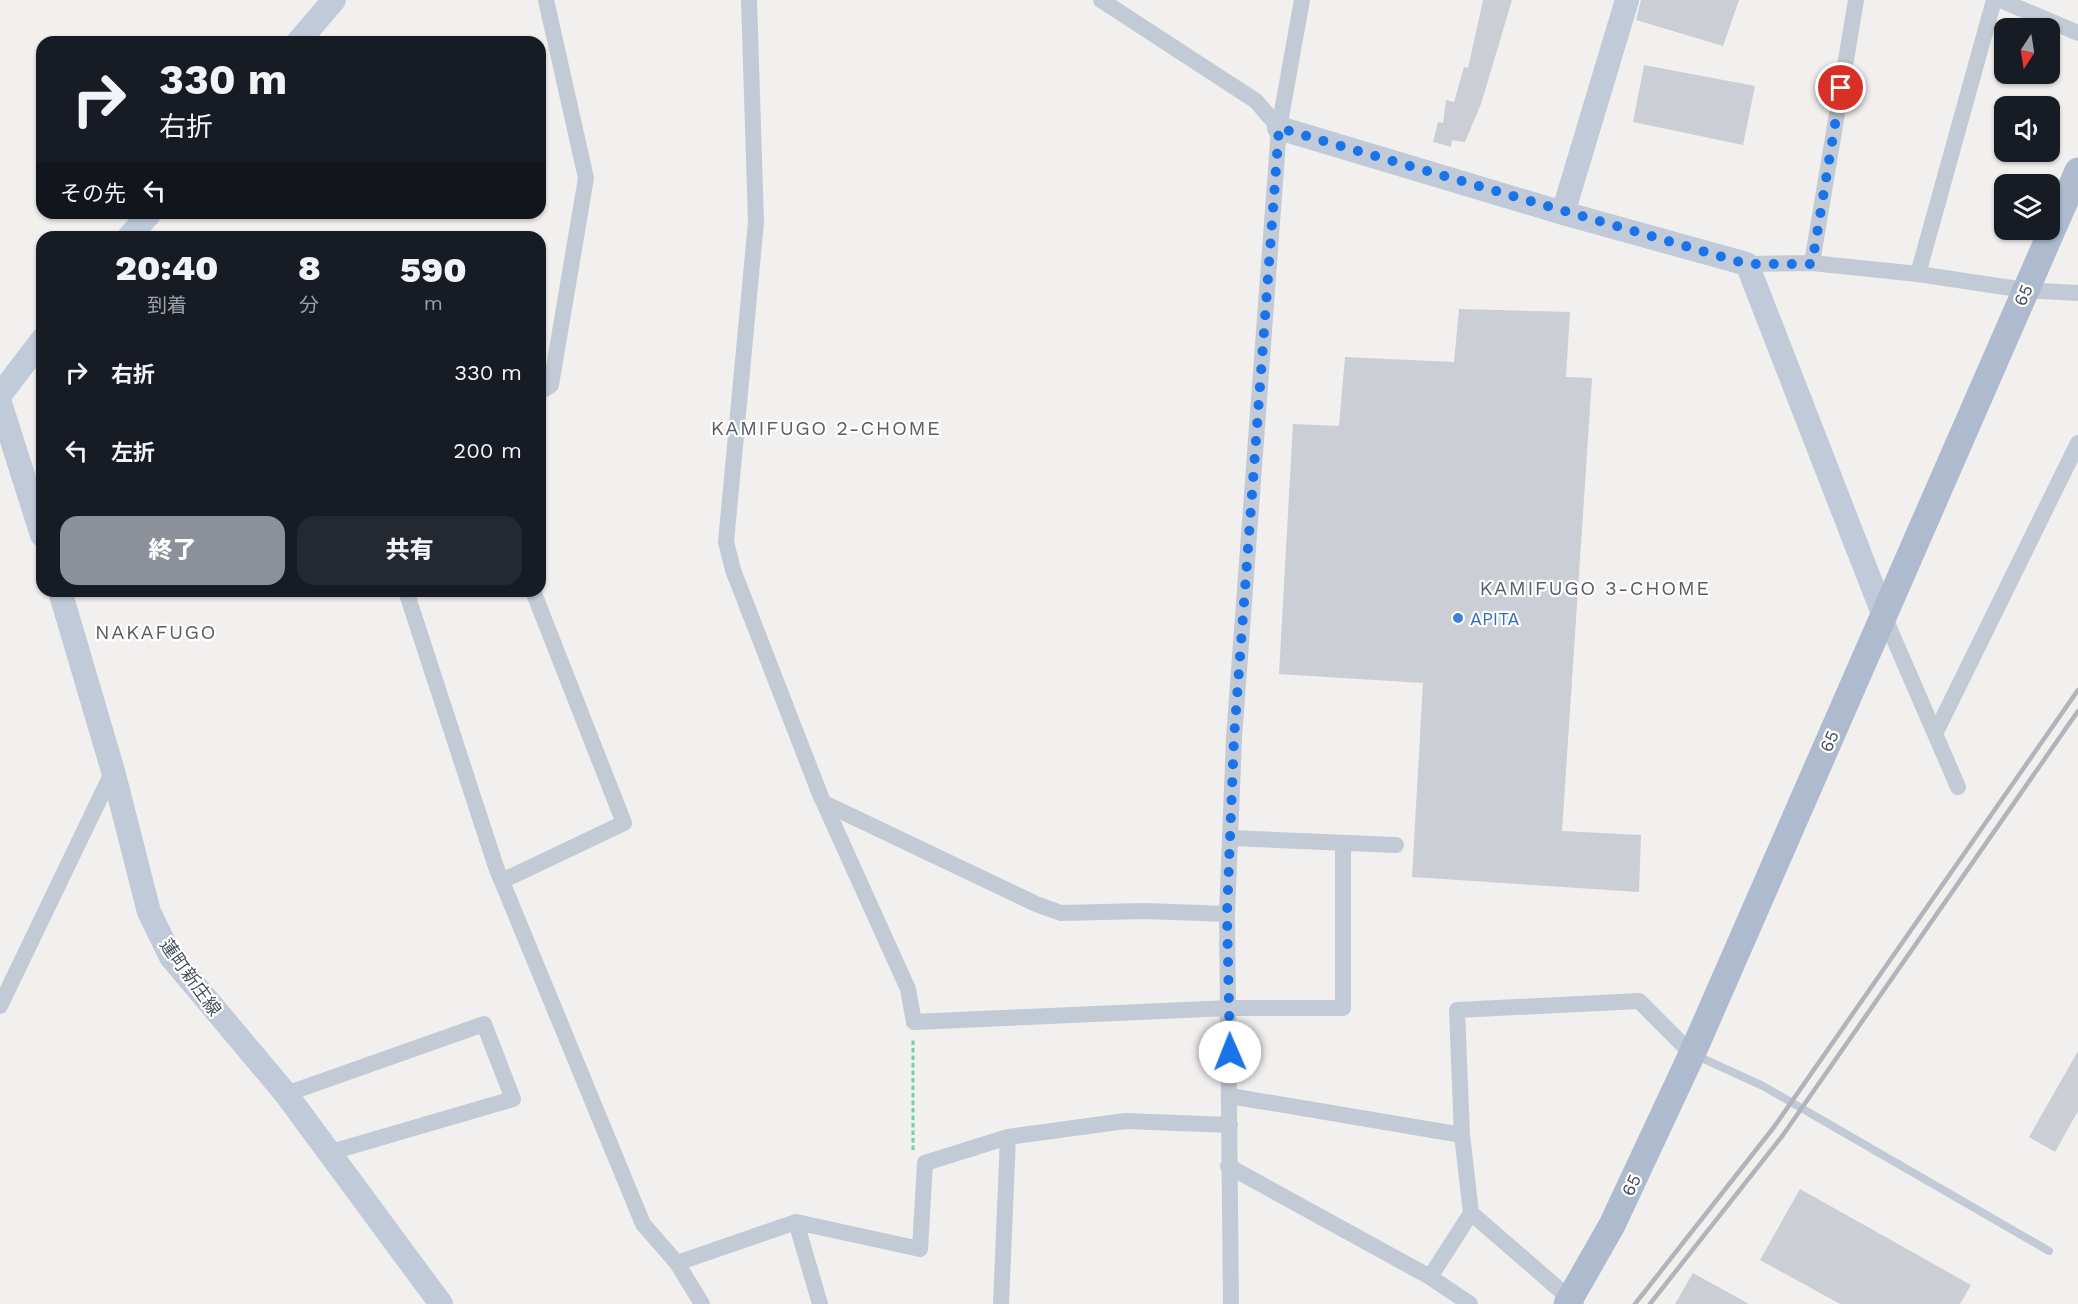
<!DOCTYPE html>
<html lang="ja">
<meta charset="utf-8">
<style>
body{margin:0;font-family:"Work Sans","Noto Sans JP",sans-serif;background:#242831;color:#f1f3f6;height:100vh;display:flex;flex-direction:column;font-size:22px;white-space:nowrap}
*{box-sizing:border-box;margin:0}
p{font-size:20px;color:#9ea1a6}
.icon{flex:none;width:33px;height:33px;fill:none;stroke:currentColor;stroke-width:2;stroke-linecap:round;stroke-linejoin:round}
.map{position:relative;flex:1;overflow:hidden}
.details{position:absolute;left:36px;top:231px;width:510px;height:366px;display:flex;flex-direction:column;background:#171b24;border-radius:18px;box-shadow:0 2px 4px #0004}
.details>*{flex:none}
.banner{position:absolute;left:36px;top:36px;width:510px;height:183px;border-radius:18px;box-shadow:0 2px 4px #0004;background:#171b24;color:#f1f3f6;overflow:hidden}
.needle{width:39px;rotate:192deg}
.tools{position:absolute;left:1994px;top:18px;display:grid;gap:12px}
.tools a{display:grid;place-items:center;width:66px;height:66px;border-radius:12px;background:#171b24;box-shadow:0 2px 4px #0004;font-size:30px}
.pin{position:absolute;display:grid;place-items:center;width:51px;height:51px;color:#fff;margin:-26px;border:3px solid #fff;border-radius:50%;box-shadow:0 2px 6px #0007}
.me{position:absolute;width:66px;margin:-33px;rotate:359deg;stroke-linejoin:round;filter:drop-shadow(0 0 4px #0008)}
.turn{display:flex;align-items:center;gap:21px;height:126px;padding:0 24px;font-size:27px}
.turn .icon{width:78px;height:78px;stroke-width:2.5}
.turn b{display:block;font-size:42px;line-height:51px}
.then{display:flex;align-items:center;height:57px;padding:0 24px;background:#0003;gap:12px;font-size:22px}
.eta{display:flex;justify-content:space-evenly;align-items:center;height:102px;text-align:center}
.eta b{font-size:36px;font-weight:800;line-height:42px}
.button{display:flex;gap:12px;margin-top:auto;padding:12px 24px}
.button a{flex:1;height:69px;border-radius:18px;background:#8c9099;color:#fff;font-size:24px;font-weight:800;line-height:69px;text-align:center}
.button a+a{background:#242831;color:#f1f3f6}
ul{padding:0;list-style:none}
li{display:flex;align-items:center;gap:18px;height:78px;padding:0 24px}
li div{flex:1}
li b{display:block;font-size:22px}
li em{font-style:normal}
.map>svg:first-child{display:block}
</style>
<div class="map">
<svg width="2078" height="1304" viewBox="0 0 2078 1304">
<rect width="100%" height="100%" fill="#f2efef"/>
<path fill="#cbced4" d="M 1483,0 L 1512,0 L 1481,104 L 1465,142 L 1452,140 L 1451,147 L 1433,142 L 1438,122 L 1443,123 L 1446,100 L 1454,102 L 1464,67 L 1468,68 Z
M 1641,0 L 1739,0 L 1723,46 L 1636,20 Z
M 1644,65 L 1755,86 L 1743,145 L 1633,122 Z
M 1459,309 L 1570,312 L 1566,377 L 1592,378 L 1562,831 L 1641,835 L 1639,892 L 1412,877 L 1423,683 L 1279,674 L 1293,424 L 1339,426 L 1345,357 L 1454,362 Z
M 2078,1051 L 2078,1111 L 2055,1152 L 2029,1137 Z
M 1800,1189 L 1971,1285 L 1960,1304 L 1840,1304 L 1760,1260 Z
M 1693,1273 L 1749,1304 L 1675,1304 Z"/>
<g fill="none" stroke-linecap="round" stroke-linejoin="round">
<path stroke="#73d0ab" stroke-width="3" stroke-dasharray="4.5 3" stroke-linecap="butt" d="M 913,1150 L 913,1040"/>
<path stroke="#c2cad5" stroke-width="8" d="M 1695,1055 L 1763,1086 L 2049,1251"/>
<path stroke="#c2cad5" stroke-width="16" d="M 749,0 L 756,222 L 726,542 L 733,570 L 821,797 L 824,803 L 1036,904 L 1061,913 L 1145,911 L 1227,914
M 1101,0 L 1256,101 L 1279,128
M 2000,0 L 2078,33
M 1812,263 L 1856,0
M 1747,264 L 1812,263 L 1918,274 L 2025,290 L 2078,293
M 1918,274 L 1994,0
M 540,392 L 551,385 L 586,178 L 546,0
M 406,591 L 496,867 L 643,1224 L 677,1263 L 702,1304
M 1884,616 L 1958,787
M 1935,734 L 2078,443
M 824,803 L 908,989 L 914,1022 L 1229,1008 L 1343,1008 L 1343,843
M 1230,838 L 1396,845
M 502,881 L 624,823 L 533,591
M 0,1006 L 113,771
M 286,1094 L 484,1024 L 513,1099 L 328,1153
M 1230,1096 L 1462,1135
M 1228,1166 L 1430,1277 L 1470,1304
M 1471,1213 L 1576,1304
M 796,1222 L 820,1304
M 677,1263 L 796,1222 L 920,1249 L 925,1163 L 1008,1137 L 1125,1121 L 1230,1125
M 1430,1277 L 1471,1213 L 1462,1135 L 1457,1010 L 1639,1001 L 1692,1054
M 1001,1304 L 1008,1137
M 1231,1304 L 1227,914 L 1234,738 L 1279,128 L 1302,0"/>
<path stroke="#c1cad9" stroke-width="24" d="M 298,42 L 334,0
M 1279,128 L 1563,213 L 1747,264 L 1884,616
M 1563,213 L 1627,0
M 129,237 L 150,213
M 0,395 L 42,340
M 0,403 L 42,535
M 60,591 L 113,771 L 149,912 L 171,957 L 286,1094 L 441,1304"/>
<path stroke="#aebbcf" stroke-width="27" d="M 1567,1304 L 1612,1225 L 1692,1054 L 2078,171"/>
<path stroke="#b1b4ba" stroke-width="4.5" d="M 1635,1304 L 1774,1127 L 2078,690
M 1650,1304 L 1783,1135 L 2078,711"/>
</g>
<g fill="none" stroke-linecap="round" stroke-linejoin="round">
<path stroke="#1a73e8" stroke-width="10" stroke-dasharray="0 18" d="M 1230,1052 L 1227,914 L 1234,738 L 1279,128 L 1747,264 L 1812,264 L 1841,88"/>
</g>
<circle fill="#3f7fe0" stroke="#fff" stroke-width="2" cx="1458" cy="618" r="6"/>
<g text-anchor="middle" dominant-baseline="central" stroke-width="4.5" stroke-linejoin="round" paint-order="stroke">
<g font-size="18" fill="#46505e" stroke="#fff">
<text transform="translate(2023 295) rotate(-66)">65</text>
<text transform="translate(1829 741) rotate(-66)">65</text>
<text transform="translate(191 977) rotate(54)">蓮町新庄線</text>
<text transform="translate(1631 1185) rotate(-65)">65</text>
</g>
<g font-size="18" fill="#366cbe" stroke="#fff" text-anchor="start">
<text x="1470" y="618">APITA</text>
</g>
<g font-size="20" letter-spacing="1.5" fill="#5b5f65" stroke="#fff">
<text x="826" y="428">KAMIFUGO 2-CHOME</text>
<text x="1595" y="588">KAMIFUGO 3-CHOME</text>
<text x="156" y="632">NAKAFUGO</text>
</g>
</g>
</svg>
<div class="tools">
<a><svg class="needle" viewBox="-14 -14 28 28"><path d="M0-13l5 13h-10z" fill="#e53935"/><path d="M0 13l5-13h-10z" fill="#9ea1a6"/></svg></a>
<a><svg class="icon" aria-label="sound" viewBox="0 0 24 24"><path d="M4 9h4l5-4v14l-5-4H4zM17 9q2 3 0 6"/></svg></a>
<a><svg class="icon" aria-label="layers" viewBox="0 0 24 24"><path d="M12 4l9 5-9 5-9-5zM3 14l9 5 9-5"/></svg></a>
</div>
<div class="pin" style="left:1841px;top:88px;background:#d93025"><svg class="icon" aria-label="arrive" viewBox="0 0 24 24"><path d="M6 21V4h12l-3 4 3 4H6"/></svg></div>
<svg class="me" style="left:1230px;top:1052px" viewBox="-20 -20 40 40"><circle r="19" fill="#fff"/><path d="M0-13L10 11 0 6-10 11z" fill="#1a73e8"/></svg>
<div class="banner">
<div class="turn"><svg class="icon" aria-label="right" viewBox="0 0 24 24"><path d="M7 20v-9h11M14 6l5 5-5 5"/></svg><div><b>330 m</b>右折</div></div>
<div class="then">その先<svg class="icon" aria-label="left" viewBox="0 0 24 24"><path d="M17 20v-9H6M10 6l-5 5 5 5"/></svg></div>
</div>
<section class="details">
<div class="eta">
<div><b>20:40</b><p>到着</p></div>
<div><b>8</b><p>分</p></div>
<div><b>590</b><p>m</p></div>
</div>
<ul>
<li><svg class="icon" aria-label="right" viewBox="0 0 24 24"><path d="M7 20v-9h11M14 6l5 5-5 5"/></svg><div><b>右折</b></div><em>330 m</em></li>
<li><svg class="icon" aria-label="left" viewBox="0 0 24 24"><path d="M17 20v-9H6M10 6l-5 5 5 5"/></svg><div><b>左折</b></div><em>200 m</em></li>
</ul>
<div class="button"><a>終了</a><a>共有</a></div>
</section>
</div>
